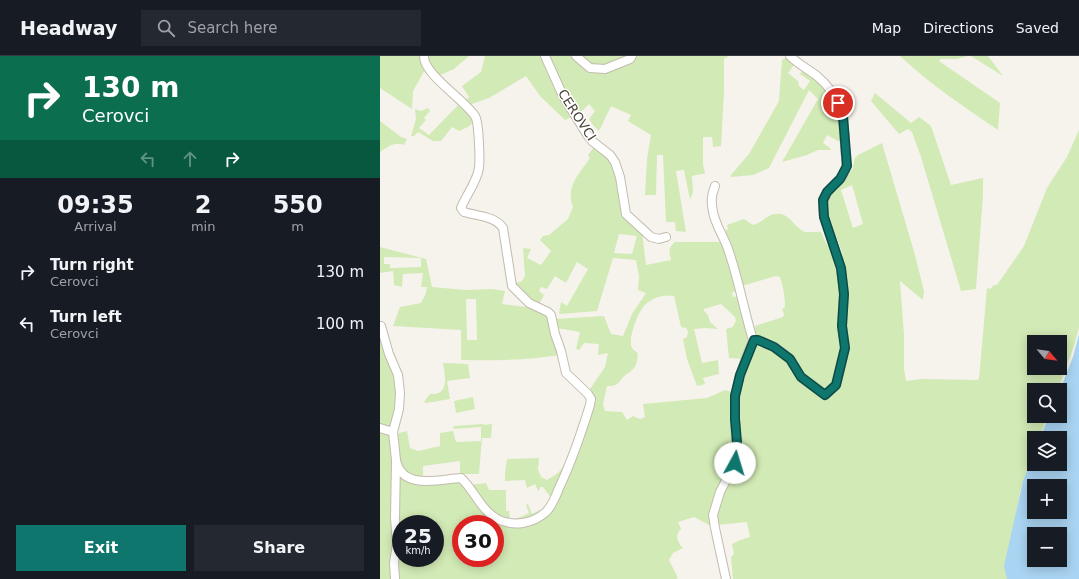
<!DOCTYPE html>
<meta charset="utf-8">
<style>
body{margin:0;font-family:"DejaVu Sans",sans-serif;background:#242831;color:#f1f3f6;height:100vh;display:flex;flex-direction:column;font-size:15px;white-space:nowrap}
*{box-sizing:border-box;margin:0}
p{font-size:13px;color:#9ea1a6}
.icon{flex:none;width:22px;height:22px;fill:none;stroke:currentColor;stroke-width:2;stroke-linecap:round;stroke-linejoin:round}
.map{position:relative;flex:1;overflow:hidden}
.side{display:flex;flex-direction:column;background:#171b24;width:380px}
.side>*{flex:none}
.banner{background:#0b6e4f;color:#fff;overflow:hidden}
.needle{width:26px;rotate:119deg}
.buttons{position:absolute;left:647px;top:279px;display:grid;gap:8px}
.buttons a{display:grid;place-items:center;width:40px;height:40px;border-radius:0px;background:#171b24;box-shadow:0 2px 10px #0003;font-size:20px}
.speed{position:absolute;left:12px;top:459px;display:flex;gap:8px;font-size:20px;font-weight:700;text-align:center}
.speed>*{display:grid;place-content:center;width:52px;height:52px;border-radius:50%;background:#171b24;box-shadow:0 2px 10px #0003;line-height:1}
.speed small{font-size:10px;font-weight:400}
.speed .limit{border:6px solid #d22;background:#fff;color:#111}
.pin{position:absolute;display:grid;place-items:center;width:34px;height:34px;color:#fff;margin:-17px;border:2px solid #fff;border-radius:50%;box-shadow:0 1px 4px #0007}
.me{position:absolute;width:44px;margin:-22px;rotate:6deg;stroke-linejoin:round;filter:drop-shadow(0 0 3px #0008)}
.turn{display:flex;align-items:center;gap:14px;height:84px;padding:0 16px;font-size:18px}
.turn .icon{width:52px;height:52px;stroke-width:2.5}
.turn b{display:block;font-size:28px;line-height:34px}
.lanes{display:flex;align-items:center;height:38px;padding:0 16px;background:#0003;justify-content:center;gap:20px;direction:ltr}
.lanes .off{opacity:.35}
.eta{display:flex;justify-content:space-evenly;align-items:center;height:68px;text-align:center}
.eta b{font-size:24px;font-weight:600;line-height:28px}
.button{display:flex;gap:8px;margin-top:auto;padding:8px 16px}
.button a{flex:1;height:46px;border-radius:0px;background:#0f766e;color:#fff;font-size:16px;font-weight:600;line-height:46px;text-align:center}
.button a+a{background:#242831;color:#f1f3f6}
ul{padding:0;list-style:none}
li{display:flex;align-items:center;gap:12px;height:52px;padding:0 16px}
li div{flex:1}
li b{display:block;font-size:15px}
li em{font-style:normal}
header{display:flex;align-items:center;gap:24px;box-sizing:border-box;height:56px;padding:0 20px;background:#171b24;border-bottom:1px solid #363941}
header strong{font-size:19px}
nav{display:flex;gap:22px;margin-inline-start:auto;font-size:14px}
.search{width:280px;height:36px;background:#242831;display:flex;align-items:center;gap:10px;box-sizing:border-box;padding:0 14px;border-radius:0px;color:#9ea1a6;font-size:15px}
main{display:flex;flex:1;min-height:0}
.map>svg:first-child{display:block}
</style>
<header>
<strong>Headway</strong>
<div class="search"><svg class="icon" aria-label="search" viewBox="0 0 24 24"><circle cx="10" cy="10" r="6"/><path d="M15 15l6 6"/></svg>Search here</div>
<nav><a>Map</a><a>Directions</a><a>Saved</a></nav>
</header>
<main>
<section class="side">
<div class="banner">
<div class="turn"><svg class="icon" aria-label="right" viewBox="0 0 24 24"><path d="M7 20v-9h11M14 6l5 5-5 5"/></svg><div><b>130 m</b>Cerovci</div></div>
<div class="lanes"><svg class="icon off" aria-label="left" viewBox="0 0 24 24"><path d="M17 20v-9H6M10 6l-5 5 5 5"/></svg><svg class="icon off" aria-label="ahead" viewBox="0 0 24 24"><path d="M12 20V5M6 11l6-6 6 6"/></svg><svg class="icon" aria-label="right" viewBox="0 0 24 24"><path d="M7 20v-9h11M14 6l5 5-5 5"/></svg></div>
</div>
<div class="eta">
<div><b>09:35</b><p>Arrival</p></div>
<div><b>2</b><p>min</p></div>
<div><b>550</b><p>m</p></div>
</div>
<ul>
<li><svg class="icon" aria-label="right" viewBox="0 0 24 24"><path d="M7 20v-9h11M14 6l5 5-5 5"/></svg><div><b>Turn right</b><p>Cerovci</p></div><em>130 m</em></li>
<li><svg class="icon" aria-label="left" viewBox="0 0 24 24"><path d="M17 20v-9H6M10 6l-5 5 5 5"/></svg><div><b>Turn left</b><p>Cerovci</p></div><em>100 m</em></li>
</ul>
<div class="button"><a>Exit</a><a>Share</a></div>
</section>
<div class="map">
<svg width="699" height="523" viewBox="0 0 699 523">
<rect width="100%" height="100%" fill="#f6f3ec"/>
<path fill="#d2eab5" fill-rule="evenodd" d="M 0,0 L 39,0 L 46,12 L 33,35 L 32,53 L 0,32 Z
M 46,0 L 89,0 L 74,13 L 58,20 L 48,9 Z
M 105,0 L 349,0 L 344,3 L 344,36 L 341,90 L 333,91 L 332,81 L 323,81 L 323,108 L 325,118 L 321,118 L 312,120 L 313,136 L 310,144 L 304,114 L 296,115 L 306,176 L 296,175 L 295,166 L 286,166 L 283,99 L 277,99 L 276,139 L 265,139 L 267,103 L 271,79 L 248,65 L 251,59 L 231,50 L 219,75 L 213,69 L 209,63 L 215,55 L 209,48 L 200,57 L 185,64 L 160,40 L 146,20 L 109,42 L 89,49 L 85,45 L 89,41 L 82,30 L 101,16 Z
M 520,0 L 588,0 L 577,3 L 561,3 L 559,5 L 620,47 L 618,74 C 584,51 550,28 520,0 Z
M 591,0 L 608,0 L 623,20 Z
M 407,1 L 415,8 L 408,17 L 418,25 L 419,30 L 424,34 L 430,25 L 420,18 L 423,14 C 435,22 450,33 456,47 C 460,55 460,76 462,85 L 458,85 L 447,79 L 443,87 L 450,92 L 451,94 L 438,94 L 427,99 L 402,106 L 438,43 L 429,34 L 389,112 L 373,119 L 351,121 L 351,119 L 369,98 L 399,45 L 402,4 Z
M 495,37 L 531,67 L 539,61 L 551,70 L 571,129 L 603,122 L 603,139 L 596,233 L 581,235 L 541,101 L 532,76 L 528,73 L 519,78 L 491,45 Z
M 81,46 L 95,65 L 88,71 L 79,75 L 72,71 L 61,85 L 53,85 L 38,76 L 34,80 L 31,80 L 36,63 L 35,53 L 41,55 L 48,52 L 50,55 L 44,62 L 46,64 L 39,72 L 49,79 Z
M 0,65 L 21,81 L 27,83 L 24,89 C 15,85 7,91 0,96 Z
M 699,74 L 699,271 L 695,287 L 678,334 L 654,334 L 654,360 L 668,360 L 659,382 L 654,382 L 654,397 L 640,435 L 628,510 L 628,523 L 353,523 L 351,501 L 354,498 L 352,488 L 360,484 L 370,481 L 367,466 L 336,469 C 334,439 353,427 358,401 C 361,387 357,372 357,359 C 356,348 359,336 361,325 C 365,306 376,290 375,270 L 403,261 L 404,258 L 402,253 L 405,251 C 405,241 403,230 400,221 L 396,220 L 362,230 L 352,237 L 353,241 L 359,240 C 365,265 372,277 364,303 L 349,302 L 346,273 L 353,271 L 356,264 L 355,261 L 341,248 L 324,253 L 324,255 L 328,259 L 330,266 L 338,273 L 326,272 L 314,273 L 322,307 L 338,304 L 339,318 L 323,322 L 325,328 L 317,330 L 307,303 L 303,283 L 307,281 L 308,275 L 306,272 L 301,271 L 294,240 C 285,238 274,241 267,247 C 259,253 250,277 251,288 C 251,292 254,295 258,297 C 257,304 257,311 251,315 C 249,317 245,319 243,321 C 237,329 237,330 227,330 L 223,348 L 225,355 L 242,356 L 247,364 L 253,360 L 260,363 L 265,361 L 263,348 L 327,342 L 345,334 L 353,336 L 351,358 L 355,400 L 333,448 L 331,458 L 331,470 L 314,461 L 298,466 L 301,473 C 294,479 298,487 303,492 L 293,497 L 289,504 L 298,522 L 296,523 L 0,523 L 0,376 C 3,377 6,377 9,379 C 12,382 12,387 13,391 C 17,411 16,422 40,428 L 75,425 L 80,426 L 110,460 L 119,466 L 139,470 L 160,463 L 168,457 L 174,449 L 186,423 L 192,409 L 212,349 L 213,343 L 208,336 L 225,311 L 228,297 L 218,299 L 219,288 L 204,287 L 199,294 L 196,293 L 200,276 L 177,272 L 175,270 L 175,263 L 224,260 L 231,278 L 243,280 L 252,258 L 266,237 L 258,234 L 259,220 L 256,204 L 233,202 L 217,255 L 180,258 L 179,257 L 181,246 L 187,250 L 208,213 L 197,206 L 186,227 L 175,220 L 167,233 L 161,231 L 159,235 L 164,239 L 159,248 L 144,238 L 133,227 L 141,226 L 145,220 L 143,192 L 151,193 L 147,202 L 161,209 L 171,195 L 160,184 L 163,180 L 169,179 L 188,163 L 193,151 C 185,131 199,118 210,102 L 208,99 L 215,90 L 230,102 L 237,112 L 245,160 L 258,170 L 262,176 L 266,209 L 291,204 C 289,195 288,192 295,186 L 343,186 L 347,183 L 342,177 L 348,173 L 347,169 L 364,163 L 373,169 C 381,167 387,159 395,158 C 409,156 413,170 423,175 C 428,178 435,175 441,176 L 445,185 L 453,198 L 463,199 L 457,183 L 451,174 L 447,164 L 444,151 L 447,140 L 462,124 L 466,117 L 472,114 L 475,102 L 478,99 L 502,87 L 535,199 L 544,235 L 543,244 L 520,225 L 524,279 L 524,313 L 526,325 L 541,323 L 596,324 L 599,323 L 607,232 L 610,233 L 614,229 L 617,229 L 644,190 L 667,132 L 687,101 ZM 472,129 L 483,168 L 473,172 L 461,134 ZM 239,178 L 257,180 L 252,198 L 234,197 ZM 654,286 L 680,286 L 680,312 L 654,312 ZM 21,468 L 55,468 L 55,502 L 21,502 ZM 81,468 L 115,468 L 115,502 L 81,502 Z
M 0,191 L 46,203 L 52,231 L 85,234 L 112,233 L 125,235 L 122,248 L 145,251 L 146,248 L 168,258 L 180,299 C 147,304 115,305 81,304 L 81,274 L 13,270 L 20,251 L 41,247 L 46,237 L 47,231 L 41,231 L 43,217 L 23,218 L 22,231 L 14,229 L 13,215 L 0,217 ZM 4,201 L 41,202 L 41,211 L 10,212 L 10,208 L 4,208 ZM 86,243 L 96,243 L 97,284 L 87,284 Z
M 0,274 L 15,323 L 18,344 L 11,369 L 7,373 L 0,369 Z
M 63,307 L 88,308 L 90,322 L 67,325 L 70,343 L 46,347 L 44,346 L 50,338 C 70,340 65,319 63,307 Z
M 93,341 L 95,353 L 76,357 L 74,345 Z
M 103,368 L 104,369 L 112,368 L 111,382 L 102,382 L 99,418 L 80,418 L 80,405 L 43,410 L 43,424 L 35,423 L 19,410 L 19,395 L 17,380 L 19,377 L 27,375 L 30,392 L 38,395 L 60,390 L 60,377 L 73,375 L 76,386 L 101,385 L 101,371 L 73,373 L 74,370 Z
M 159,402 L 158,413 L 161,421 L 167,424 L 178,417 L 183,411 L 185,411 L 172,443 L 163,431 L 161,431 L 158,435 L 155,428 L 147,432 L 145,424 L 125,425 L 125,417 L 127,403 Z
M 106,427 L 109,434 L 126,434 L 126,455 L 129,455 L 130,463 L 136,463 L 149,457 L 146,449 L 148,448 L 152,458 L 160,454 L 162,456 L 154,461 L 133,466 L 111,456 L 90,429 Z"/>
<path fill="#a9d4f2" fill-rule="evenodd" d="M 699,278 L 699,523 L 627,523 L 624,510 L 643,425 L 654,397 L 654,408 L 680,408 L 680,382 L 660,382 L 669,360 L 680,360 L 680,334 L 693,301 ZM 654,430 L 680,430 L 680,456 L 654,456 ZM 654,478 L 680,478 L 680,504 L 654,504 Z"/>
<g fill="none" stroke-linecap="round" stroke-linejoin="round">
<g stroke="#c2bbae" stroke-width="10">
<path id="street" d="M 165,0 L 183,40 L 208,80 L 212,85 L 230,99 L 235,106 L 240,121 L 246,158 L 271,181 L 279,183 L 286,181
M 196,0 L 210,12 L 225,13 L 250,3 L 252,0
M 335,130 C 331,140 331,146 333,156 C 336,171 345,182 349,196 C 359,225 364,255 373,284
M 0,372 L 13,376 L 19,353 L 20,337 L 18,319 L 9,298 L 1,270
M 13,376 C 14,385 15,395 16,404 C 22,435 60,423 81,422 C 94,434 101,454 117,463 C 134,471 152,468 166,456 C 172,450 176,440 179,432 C 192,405 201,378 210,349 L 211,343 L 208,338 L 186,317 L 181,295 L 175,278 L 171,259 L 168,256 L 149,247 L 132,230 L 123,172 C 115,160 97,160 84,156 L 81,152 C 86,139 97,126 99,112 C 100,104 99,66 95,60 C 84,43 43,18 44,0
M 15,523 L 14,507 L 17,488 L 15,462 L 16,405
M 346,523 L 335,472 L 333,459 L 340,436 L 355,407 L 357,398 L 355,363 L 355,341 L 360,319 L 373,284 L 378,284 L 394,291 L 410,303 L 421,321 L 445,339 L 456,329 L 465,292 L 462,270 L 464,238 L 461,212 L 444,161 C 442,148 443,139 453,130 C 456,126 461,124 463,119 C 469,108 465,100 465,89 C 464,60 460,39 437,20 C 428,13 418,8 410,0"/>
</g>
<use href="#street" stroke="#fff" stroke-width="8"/>
</g>
<g fill="none" stroke-linecap="round" stroke-linejoin="round">
<g stroke="#0a4d48" stroke-width="10">
<path id="route" d="M 355,407 L 358,398 L 355,363 L 355,340 L 360,319 L 374,284 L 378,284 L 394,291 L 410,303 L 421,321 L 445,339 L 456,329 L 465,292 L 462,270 L 464,238 L 461,212 L 444,161 L 443,144 L 447,136 L 460,123 L 467,110 L 463,60 L 458,47"/>
</g>
<use href="#route" stroke="#0f766e" stroke-width="7"/>
</g>
<g text-anchor="middle" dominant-baseline="central" stroke-width="3" stroke-linejoin="round" paint-order="stroke">
<g font-size="13" fill="#4b4439" stroke="#fff">
<text transform="translate(197 59) rotate(57)">CEROVCI</text>
</g>
</g>
</svg>
<div class="buttons">
<a><svg class="needle" viewBox="-14 -14 28 28"><path d="M0-13l5 13h-10z" fill="#e53935"/><path d="M0 13l5-13h-10z" fill="#9ea1a6"/></svg></a>
<a><svg class="icon" aria-label="search" viewBox="0 0 24 24"><circle cx="10" cy="10" r="6"/><path d="M15 15l6 6"/></svg></a>
<a><svg class="icon" aria-label="layers" viewBox="0 0 24 24"><path d="M12 4l9 5-9 5-9-5zM3 14l9 5 9-5"/></svg></a>
<a>+</a>
<a>−</a>
</div>
<div class="speed"><div>25<small>km/h</small></div><div class="limit">30</div></div>
<div class="pin" style="left:458px;top:47px;background:#d93025"><svg class="icon" aria-label="arrive" viewBox="0 0 24 24"><path d="M6 21V4h12l-3 4 3 4H6"/></svg></div>
<svg class="me" style="left:355px;top:407px" viewBox="-20 -20 40 40"><circle r="19" fill="#fff"/><path d="M0-13L10 11 0 6-10 11z" fill="#0f766e"/></svg>
</div>
</main>
